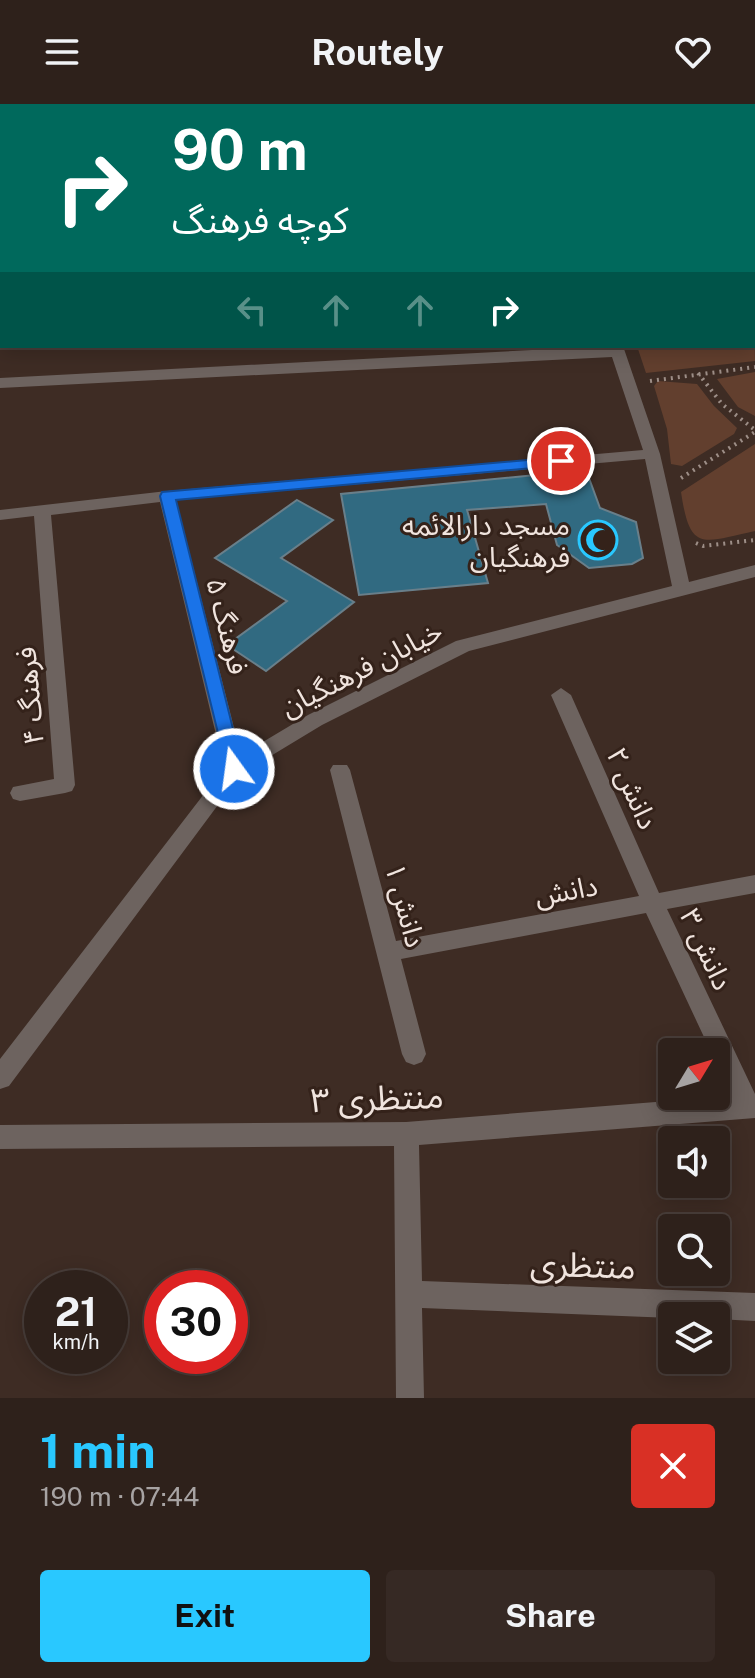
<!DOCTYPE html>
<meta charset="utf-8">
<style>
body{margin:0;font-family:"Public Sans","Noto Sans Arabic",sans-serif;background:#362924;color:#f1f3f6;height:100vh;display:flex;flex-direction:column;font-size:30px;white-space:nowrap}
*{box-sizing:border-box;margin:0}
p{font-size:26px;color:#a7a3a3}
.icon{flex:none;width:44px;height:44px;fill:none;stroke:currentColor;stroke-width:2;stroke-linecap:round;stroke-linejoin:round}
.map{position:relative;height:1294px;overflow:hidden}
.drawer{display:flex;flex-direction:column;background:#2e211b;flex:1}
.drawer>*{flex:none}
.hud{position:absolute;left:0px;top:0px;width:756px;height:244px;box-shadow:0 4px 20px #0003,0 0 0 2px #493e3a;background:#00695c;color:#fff;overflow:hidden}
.needle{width:52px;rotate:52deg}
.buttons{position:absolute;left:658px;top:934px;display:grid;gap:16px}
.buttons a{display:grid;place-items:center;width:72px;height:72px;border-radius:8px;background:#2e211b;box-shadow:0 4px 20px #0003,0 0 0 2px #493e3a;font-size:40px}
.speed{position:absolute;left:24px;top:1166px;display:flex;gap:16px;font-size:40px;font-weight:700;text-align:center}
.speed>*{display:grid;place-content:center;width:104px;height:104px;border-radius:50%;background:#2e211b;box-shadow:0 4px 20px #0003,0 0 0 2px #493e3a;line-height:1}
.speed small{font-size:20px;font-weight:400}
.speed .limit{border:12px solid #d22;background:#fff;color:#111}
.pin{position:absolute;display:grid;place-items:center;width:68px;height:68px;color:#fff;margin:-34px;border:4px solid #fff;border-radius:50%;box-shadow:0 2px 8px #0007}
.me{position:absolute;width:88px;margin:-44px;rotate:346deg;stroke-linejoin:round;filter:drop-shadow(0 0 6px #0008)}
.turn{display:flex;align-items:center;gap:28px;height:168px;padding:0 40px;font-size:36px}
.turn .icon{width:104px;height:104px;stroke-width:2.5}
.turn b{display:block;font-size:56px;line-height:68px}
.lanes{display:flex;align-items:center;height:76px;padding:0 40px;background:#0003;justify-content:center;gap:40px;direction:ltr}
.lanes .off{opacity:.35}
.round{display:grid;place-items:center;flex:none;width:84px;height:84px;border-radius:8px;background:#362924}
.summary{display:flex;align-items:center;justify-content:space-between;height:136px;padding:0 40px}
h1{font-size:48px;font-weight:700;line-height:60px;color:#29c8ff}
.cta{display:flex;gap:16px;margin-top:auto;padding:16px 40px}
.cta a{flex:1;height:92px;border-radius:8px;background:#29c8ff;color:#111;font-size:32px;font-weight:700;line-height:92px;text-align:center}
.cta a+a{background:#362924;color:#f1f3f6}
header{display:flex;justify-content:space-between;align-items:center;height:104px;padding:0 40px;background:#2e211b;font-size:36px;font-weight:700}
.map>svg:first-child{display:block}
</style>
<header><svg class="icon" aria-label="menu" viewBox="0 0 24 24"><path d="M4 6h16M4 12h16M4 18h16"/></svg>Routely<svg class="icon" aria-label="heart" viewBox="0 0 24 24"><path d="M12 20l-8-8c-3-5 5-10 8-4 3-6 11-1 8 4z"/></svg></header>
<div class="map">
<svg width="755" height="1294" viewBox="0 0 755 1294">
<rect width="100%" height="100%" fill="#3e2c24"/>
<path fill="#623f2e" d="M 754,207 L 755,257 L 646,269 L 637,242 L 754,242 Z
M 755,268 L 755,312 L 738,303 L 717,275 Z
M 658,277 L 697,280 L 714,302 L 737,324 L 734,330 L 682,362 L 671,360 L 667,325 L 654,282 Z
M 755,340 L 755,427 C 701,439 690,448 681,388 Z"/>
<path fill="#316a81" stroke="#697f8a" stroke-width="2" d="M 586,366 L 600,404 L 636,418 L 643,454 L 632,460 L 589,464 L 557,441 L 546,400 L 467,406 L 488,479 L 359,491 L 341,390 Z
M 297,396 L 333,416 L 281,454 L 354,498 L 266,567 L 227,541 L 287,497 L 215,454 Z"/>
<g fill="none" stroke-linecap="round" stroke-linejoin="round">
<path stroke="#9d8e87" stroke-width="4" stroke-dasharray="2 5" stroke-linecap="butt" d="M 698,269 L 722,300 L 755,326
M 650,277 L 755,263
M 681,374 L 755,328
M 696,439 L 703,442 L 755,436"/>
<path fill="#6d635f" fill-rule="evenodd" d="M 424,0 L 436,0 L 437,2 L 425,2 Z
M 498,0 L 512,0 L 514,2 L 500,2 Z
M 644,0 L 656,0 L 658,2 L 646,2 Z
M 754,6 L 755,6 L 755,12 L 754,12 Z
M 754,76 L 755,76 L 755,84 L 754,84 Z
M 0,144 L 2,144 L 2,152 L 0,152 Z
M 754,145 L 755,145 L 755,153 L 754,153 Z
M 0,190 L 2,190 L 2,198 L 0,198 Z
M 609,242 L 623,242 L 660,350 L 689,478 L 755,461 L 755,473 L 469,547 L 322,621 L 241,670 L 9,982 L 0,985 L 0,955 L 224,664 L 160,398 L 51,411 L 75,681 L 72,687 L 65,689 L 20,697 L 13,695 L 10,689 L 13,683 L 54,675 L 34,412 L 0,416 L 0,406 L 167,387 L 643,346 L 612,253 L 0,284 L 0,274 ZM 645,355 L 672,482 L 456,537 L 308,611 L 241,651 L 176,396 Z
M 561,584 L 571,591 L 659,789 L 755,771 L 755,789 L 667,805 L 755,990 L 755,1014 L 419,1041 L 422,1177 L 755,1189 L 755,1217 L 716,1215 L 716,1212 L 672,1214 L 422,1204 L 424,1294 L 396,1294 L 394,1042 L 0,1045 L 0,1021 L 406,1018 L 731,992 L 716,960 L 716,948 L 711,948 L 646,809 L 401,855 L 426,950 L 422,958 L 414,961 L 406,958 L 402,950 L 330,666 L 333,661 L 347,661 L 350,666 L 396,837 L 639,792 L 551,591 Z"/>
<path fill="#8e7f78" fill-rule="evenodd" d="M 0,54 L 2,54 L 2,62 L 0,62 Z"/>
</g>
<path fill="#1a73e8" stroke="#114b97" stroke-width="2" d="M 561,353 L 566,354 L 566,361 L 176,396 L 243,665 L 241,670 L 228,670 L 160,392 L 162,388 Z"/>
<defs>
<g id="mosque-ring" transform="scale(2)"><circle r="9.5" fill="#34221a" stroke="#29c8ff" stroke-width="1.5"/><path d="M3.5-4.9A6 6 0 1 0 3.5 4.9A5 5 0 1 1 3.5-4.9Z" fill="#29c8ff"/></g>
</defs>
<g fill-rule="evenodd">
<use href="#mosque-ring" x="598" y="436"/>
</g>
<g text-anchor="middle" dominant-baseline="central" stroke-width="6" stroke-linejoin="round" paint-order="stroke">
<g font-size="28" fill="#f0e4de" stroke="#34221a" text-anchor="end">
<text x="570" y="420">مسجد دارالائمه<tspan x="570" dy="32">فرهنگیان</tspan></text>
</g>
<g font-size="28" fill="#f0e4de" stroke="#34221a">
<text transform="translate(228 522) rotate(76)">فرهنگ ۵</text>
<text transform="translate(361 564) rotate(-27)">خیابان فرهنگیان</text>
<text transform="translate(29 592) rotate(-95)">فرهنگ ۴</text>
<text transform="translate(633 684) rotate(66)">دانش ۲</text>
<text transform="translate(566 786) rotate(-10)">دانش</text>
<text transform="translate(406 801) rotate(75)">دانش ۱</text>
<text transform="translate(707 845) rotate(65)">دانش ۳</text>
</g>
<g font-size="34" fill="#f0e4de" stroke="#34221a">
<text transform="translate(377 994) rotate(-2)">منتظری ۳</text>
<text transform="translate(583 1161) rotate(2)">منتظری</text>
</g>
</g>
</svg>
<div class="buttons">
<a><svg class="needle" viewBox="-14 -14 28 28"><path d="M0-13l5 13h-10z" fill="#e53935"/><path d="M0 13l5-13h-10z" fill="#a7a3a3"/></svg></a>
<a><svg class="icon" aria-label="sound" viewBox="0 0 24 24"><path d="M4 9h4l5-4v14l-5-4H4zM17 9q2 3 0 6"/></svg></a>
<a><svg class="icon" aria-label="search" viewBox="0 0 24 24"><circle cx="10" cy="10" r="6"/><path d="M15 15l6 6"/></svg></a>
<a><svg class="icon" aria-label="layers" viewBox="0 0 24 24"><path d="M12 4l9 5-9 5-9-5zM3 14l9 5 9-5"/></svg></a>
</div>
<div class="speed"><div>21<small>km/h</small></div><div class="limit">30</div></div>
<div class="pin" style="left:561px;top:357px;background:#d93025"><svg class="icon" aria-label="arrive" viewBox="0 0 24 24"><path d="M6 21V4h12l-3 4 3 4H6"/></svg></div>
<svg class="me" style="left:234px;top:665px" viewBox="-20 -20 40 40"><circle r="17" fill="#1a73e8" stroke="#fff" stroke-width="3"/><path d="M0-11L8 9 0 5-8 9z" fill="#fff"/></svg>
<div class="hud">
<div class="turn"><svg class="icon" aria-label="right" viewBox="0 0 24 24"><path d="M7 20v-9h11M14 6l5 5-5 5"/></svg><div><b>90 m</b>کوچه فرهنگ</div></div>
<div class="lanes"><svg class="icon off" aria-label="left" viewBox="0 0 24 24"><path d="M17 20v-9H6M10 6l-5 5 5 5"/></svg><svg class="icon off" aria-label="ahead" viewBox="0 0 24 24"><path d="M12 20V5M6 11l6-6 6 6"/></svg><svg class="icon off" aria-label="ahead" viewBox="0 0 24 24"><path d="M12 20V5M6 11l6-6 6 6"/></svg><svg class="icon" aria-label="right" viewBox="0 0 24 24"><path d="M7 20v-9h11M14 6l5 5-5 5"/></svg></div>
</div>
</div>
<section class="drawer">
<div class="summary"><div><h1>1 min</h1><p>190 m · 07:44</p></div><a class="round" style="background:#d93025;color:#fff"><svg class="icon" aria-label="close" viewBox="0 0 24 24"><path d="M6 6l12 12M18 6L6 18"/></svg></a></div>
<div class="cta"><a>Exit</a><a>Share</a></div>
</section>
